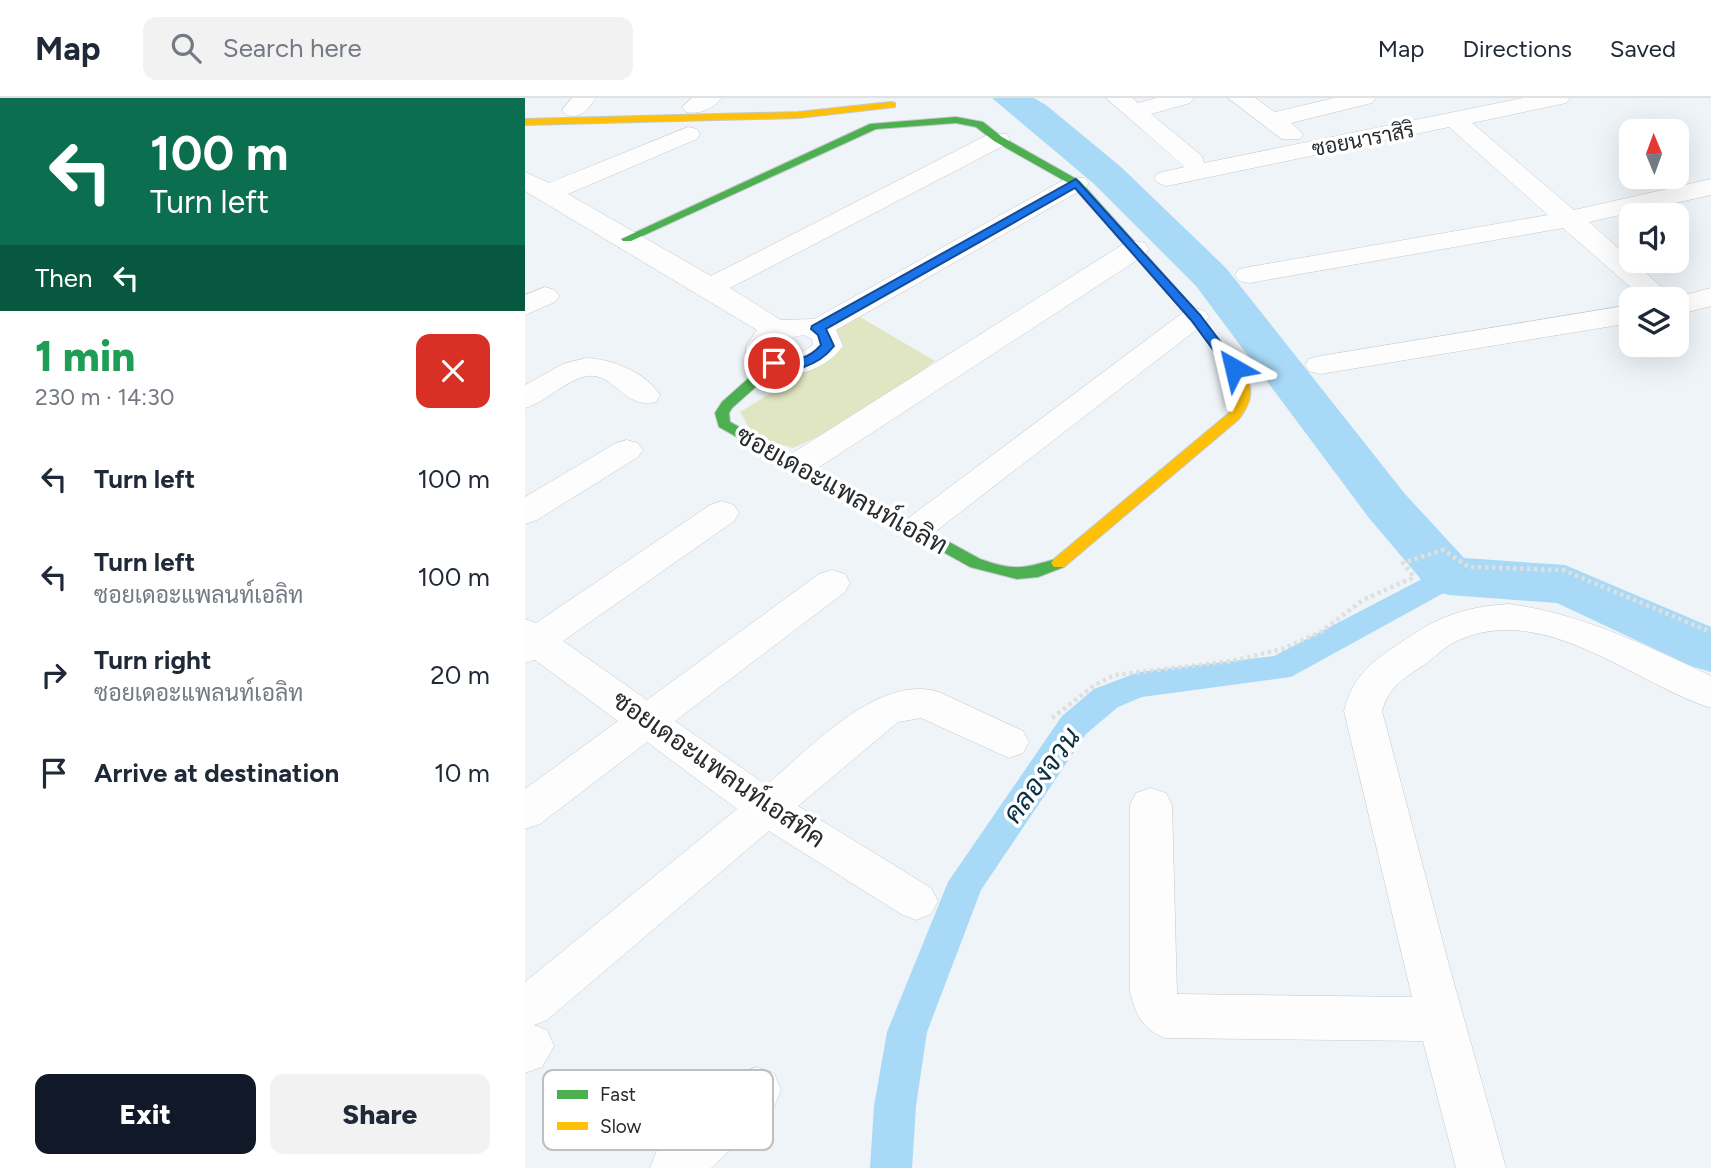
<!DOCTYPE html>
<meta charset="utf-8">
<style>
body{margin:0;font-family:Figtree,Sarabun,sans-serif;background:#f2f2f3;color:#1f2937;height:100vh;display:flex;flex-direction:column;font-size:26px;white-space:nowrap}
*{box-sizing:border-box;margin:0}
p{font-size:23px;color:#747a83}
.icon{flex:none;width:38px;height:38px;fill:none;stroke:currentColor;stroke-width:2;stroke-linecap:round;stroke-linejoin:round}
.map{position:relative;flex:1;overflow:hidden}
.drawer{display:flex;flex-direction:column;background:#fff;width:525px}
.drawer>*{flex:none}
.top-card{background:#0b6e4f;color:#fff;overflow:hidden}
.needle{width:46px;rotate:359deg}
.buttons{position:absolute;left:1094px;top:21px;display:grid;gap:14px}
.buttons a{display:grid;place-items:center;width:70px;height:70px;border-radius:14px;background:#fff;box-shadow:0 7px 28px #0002;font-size:35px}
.pin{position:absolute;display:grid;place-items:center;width:60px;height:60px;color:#fff;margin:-30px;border:4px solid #fff;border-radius:50%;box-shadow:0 2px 7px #0007}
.me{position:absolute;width:77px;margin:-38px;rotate:323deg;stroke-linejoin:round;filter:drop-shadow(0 0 5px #0008)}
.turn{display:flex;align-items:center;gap:24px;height:147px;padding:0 35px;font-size:32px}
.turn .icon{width:91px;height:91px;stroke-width:2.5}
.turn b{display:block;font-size:49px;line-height:60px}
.then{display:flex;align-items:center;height:66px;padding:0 35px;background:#0003;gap:14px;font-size:26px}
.round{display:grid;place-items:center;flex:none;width:74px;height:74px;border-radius:14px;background:#f2f2f3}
.summary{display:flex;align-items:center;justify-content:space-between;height:119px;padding:0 35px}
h1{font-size:42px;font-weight:800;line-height:52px;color:#1e9e55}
.action{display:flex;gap:14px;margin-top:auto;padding:14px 35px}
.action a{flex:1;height:80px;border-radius:14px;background:#111827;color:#fff;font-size:28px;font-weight:800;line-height:80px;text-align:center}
.action a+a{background:#f2f2f3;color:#1f2937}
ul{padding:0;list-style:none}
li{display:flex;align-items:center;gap:21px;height:98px;padding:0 35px}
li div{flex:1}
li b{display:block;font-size:26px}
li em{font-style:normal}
header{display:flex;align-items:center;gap:42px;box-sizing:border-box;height:98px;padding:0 35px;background:#fff;border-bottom:2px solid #e0e1e3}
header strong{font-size:33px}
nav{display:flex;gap:38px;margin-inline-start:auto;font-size:24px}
.search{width:490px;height:63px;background:#f2f2f3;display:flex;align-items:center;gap:18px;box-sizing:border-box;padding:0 24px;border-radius:14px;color:#747a83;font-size:26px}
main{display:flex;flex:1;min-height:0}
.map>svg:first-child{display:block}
</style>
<header>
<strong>Map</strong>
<div class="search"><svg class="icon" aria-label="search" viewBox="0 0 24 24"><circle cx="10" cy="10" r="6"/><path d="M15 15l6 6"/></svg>Search here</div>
<nav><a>Map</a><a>Directions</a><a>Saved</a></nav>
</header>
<main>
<section class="drawer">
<div class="top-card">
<div class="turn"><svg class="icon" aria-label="left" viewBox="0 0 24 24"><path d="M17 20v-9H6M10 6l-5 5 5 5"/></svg><div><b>100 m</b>Turn left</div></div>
<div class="then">Then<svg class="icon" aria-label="left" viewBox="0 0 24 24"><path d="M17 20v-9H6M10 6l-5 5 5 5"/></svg></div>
</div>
<div class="summary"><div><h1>1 min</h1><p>230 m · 14:30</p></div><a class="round" style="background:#d93025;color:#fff"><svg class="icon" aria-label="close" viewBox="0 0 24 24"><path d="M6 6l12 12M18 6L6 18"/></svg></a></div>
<ul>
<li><svg class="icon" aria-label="left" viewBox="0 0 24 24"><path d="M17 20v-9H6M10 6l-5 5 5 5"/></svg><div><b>Turn left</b></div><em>100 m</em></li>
<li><svg class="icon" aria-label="left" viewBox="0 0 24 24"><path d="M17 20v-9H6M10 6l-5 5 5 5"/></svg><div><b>Turn left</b><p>ซอยเดอะแพลนท์เอลิท</p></div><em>100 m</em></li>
<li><svg class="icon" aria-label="right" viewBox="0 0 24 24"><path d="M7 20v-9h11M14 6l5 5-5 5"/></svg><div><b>Turn right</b><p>ซอยเดอะแพลนท์เอลิท</p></div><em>20 m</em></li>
<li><svg class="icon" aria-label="arrive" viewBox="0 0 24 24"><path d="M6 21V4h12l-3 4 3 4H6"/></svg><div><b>Arrive at destination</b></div><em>10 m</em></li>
</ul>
<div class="action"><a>Exit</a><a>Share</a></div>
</section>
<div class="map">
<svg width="1186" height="1070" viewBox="0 0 1186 1070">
<rect width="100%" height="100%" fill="#eff4f8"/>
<path fill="#e1e6c2" d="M 335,219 L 410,263 L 331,321 L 268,350 L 229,338 L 215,314 L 298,263 L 305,232 Z"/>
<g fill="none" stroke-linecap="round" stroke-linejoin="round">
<path fill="#a8d9f7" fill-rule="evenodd" d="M 924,467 L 935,470 L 939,478 L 935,486 L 766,579 L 617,599 L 593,609 L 561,636 L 456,792 L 402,934 L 391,1008 L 387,1070 L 345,1070 L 349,1008 L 362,934 L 423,784 L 537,618 L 569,591 L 614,574 L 749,558 Z"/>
<path fill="#a8d9f7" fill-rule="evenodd" d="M 467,0 L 509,0 L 521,7 L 596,69 L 701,170 L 880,396 L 939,460 L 1040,467 L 1186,529 L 1186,574 L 1166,568 L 1032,505 L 924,497 L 905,492 L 844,420 L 671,188 L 568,85 Z"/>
<g stroke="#c4c8cb" stroke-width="1">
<path id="street" d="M 47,0 L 71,0 C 62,12 57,21 41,17 L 37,12 Z
M 167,0 L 196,0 C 188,11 174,17 161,14 L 157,9 Z
M 581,0 L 607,0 L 613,5 L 631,0 L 669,0 L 665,5 L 626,16 L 677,58 L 679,65 L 998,0 L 1045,0 L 1041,5 L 947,25 L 1049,112 L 1186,81 L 1186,97 L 1064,124 L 1149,200 L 1186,190 L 1186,208 L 1152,217 L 1152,201 L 1119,201 L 1038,130 L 724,185 L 714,183 L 710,177 L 714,171 L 724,169 L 1023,117 L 924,29 L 642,88 L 633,85 L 629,80 L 633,75 L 660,69 Z
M 703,0 L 730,0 L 750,14 L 809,0 L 851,0 L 847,5 L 766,25 L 778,36 L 775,41 L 757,41 Z
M 163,29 L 172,31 L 175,36 L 172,41 L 43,96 L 186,178 L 464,36 L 482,36 L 485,41 L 482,46 L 205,190 L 256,222 L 289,221 L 542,80 L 560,80 L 564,85 L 560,90 L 311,232 L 318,248 C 297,278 245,290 221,256 L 221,248 L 232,232 L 0,93 L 0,74 L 24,85 ZM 279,237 L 287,241 L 288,247 L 270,258 L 261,259 L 251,254 L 255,242 Z
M 610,143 L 620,145 L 624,151 L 620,157 L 285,375 L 273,378 L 261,375 L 257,367 L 261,359 L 600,145 Z
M 20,189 L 30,192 L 34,198 L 30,204 L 0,217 L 0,197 Z
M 1106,207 L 1106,225 L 795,276 L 784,273 L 780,267 L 784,261 L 795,258 Z
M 670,210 L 680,213 L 684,219 L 680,225 L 402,440 L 390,444 L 378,440 L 373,432 L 378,424 L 660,213 Z
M 61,260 C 88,261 120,274 135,297 L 131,304 C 99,312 90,275 63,278 C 41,281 22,304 0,310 L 0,287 L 38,266 Z
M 102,342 L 113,345 L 118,352 L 113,359 L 12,422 L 0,426 L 0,399 L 91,345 Z
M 197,403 L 209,407 L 214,415 L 209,423 L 38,543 L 122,602 L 294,476 L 307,472 L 320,476 L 325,485 L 320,494 L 150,623 L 241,687 C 285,651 353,575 414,594 L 498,633 L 504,644 L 498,655 L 484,660 L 396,620 L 373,624 L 273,708 L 406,790 L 413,803 L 406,816 L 391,822 L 376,816 L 244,733 L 22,922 L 9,927 L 22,932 L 29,948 L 17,969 L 0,975 L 0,884 L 212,711 L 122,644 L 15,726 L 0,731 L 0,691 L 93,623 L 10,562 L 0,565 L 0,521 L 11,525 L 185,407 Z
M 984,506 C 1057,516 1120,547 1186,578 L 1186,610 C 1108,585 1020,504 934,542 C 922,547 913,556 903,564 C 882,579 864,587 857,613 L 925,871 L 981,1070 L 931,1070 L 898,943 L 640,940 C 617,931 611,917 605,894 L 605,707 L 611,695 L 626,690 L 641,695 L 647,707 L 652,896 L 887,899 L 819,613 C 828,578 846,564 875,545 C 913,519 937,509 984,506 Z
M 232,969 L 249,975 L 256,992 L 249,1009 L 186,1070 L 125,1070 L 132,1052 L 215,975 Z"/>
</g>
<g stroke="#c4c8cb" stroke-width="2">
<path id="fast" d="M 431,19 L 458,24 L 477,39 L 555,83 L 674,216 L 717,272 L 717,278 L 707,278 L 666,222 L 547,87 L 469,43 L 451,29 L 431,25 L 351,31 L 106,143 L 98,143 L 96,141 L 345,26 Z
M 249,261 L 255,265 L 254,268 L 207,310 L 204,315 L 205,324 L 455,461 C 491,474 500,470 534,460 L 542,465 L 539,469 L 513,479 L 492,481 L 445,469 L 194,329 L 190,315 L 197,304 L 244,262 Z"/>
</g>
<g stroke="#c4c8cb" stroke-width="2">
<path id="slow" d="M 366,4 L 370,5 L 370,9 L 273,20 L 0,27 L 0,21 L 273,14 Z
M 712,271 L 717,272 C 730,291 727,303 714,321 L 539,469 L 529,469 L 526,465 L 529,461 L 704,315 C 715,301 716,290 706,275 Z"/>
</g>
<path stroke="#dee0e0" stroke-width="4.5" stroke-dasharray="3.5 3.5" stroke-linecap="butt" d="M 527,620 L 570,587 L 590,577 L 707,563 L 757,551 L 796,534 L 838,502 L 889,479 L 878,465 L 918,452 L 944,469 L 1038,472 L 1186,534"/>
<use href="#street" fill="#fdfdfe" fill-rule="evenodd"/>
<use href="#fast" fill="#4caf50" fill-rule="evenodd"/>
<use href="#slow" fill="#ffc107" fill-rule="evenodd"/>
</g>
<path fill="#1a73e8" stroke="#114b97" stroke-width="2" d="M 551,81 L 675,217 L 713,267 L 713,273 L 704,273 L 666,222 L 550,90 L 301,231 L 309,248 C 295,266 263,281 242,265 C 257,253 274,272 296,247 L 293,237 L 286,231 L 287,228 Z"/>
<g text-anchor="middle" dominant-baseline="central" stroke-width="7" stroke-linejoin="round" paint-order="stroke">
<g font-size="21" fill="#282b2e" stroke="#fff">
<text transform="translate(838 41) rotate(-11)">ซอยนาราสิริ</text>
</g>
<g font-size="26" fill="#282b2e" stroke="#fff">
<text transform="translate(317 392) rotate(29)">ซอยเดอะแพลนท์เอลิท</text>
<text transform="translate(194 671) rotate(35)">ซอยเดอะแพลนท์เอสทีค</text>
</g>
<g font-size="28" font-style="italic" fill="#083045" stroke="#fff">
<text transform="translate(516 677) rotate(-54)">คลองจวน</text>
</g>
</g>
<rect x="18" y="972" width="230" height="80" rx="10" fill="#fff" stroke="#bebfc0" stroke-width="2"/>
<rect x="32" y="992" width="31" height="9" fill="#4caf50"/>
<rect x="32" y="1024" width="31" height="8" fill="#ffc107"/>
<g font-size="19" fill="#282b2e">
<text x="75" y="1003">Fast</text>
<text x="75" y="1035">Slow</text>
</g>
</svg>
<div class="buttons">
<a><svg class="needle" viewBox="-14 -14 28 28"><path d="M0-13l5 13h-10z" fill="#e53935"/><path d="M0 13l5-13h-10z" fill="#747a83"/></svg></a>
<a><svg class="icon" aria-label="sound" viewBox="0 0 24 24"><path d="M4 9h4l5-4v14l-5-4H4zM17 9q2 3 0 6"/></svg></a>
<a><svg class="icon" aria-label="layers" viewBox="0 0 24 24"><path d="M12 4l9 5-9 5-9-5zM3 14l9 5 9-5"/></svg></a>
</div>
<div class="pin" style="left:249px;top:265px;background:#d93025"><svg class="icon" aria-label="arrive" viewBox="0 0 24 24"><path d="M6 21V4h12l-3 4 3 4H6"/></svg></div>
<svg class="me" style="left:709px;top:270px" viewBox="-20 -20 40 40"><path d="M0-17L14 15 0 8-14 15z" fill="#1a73e8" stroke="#fff" stroke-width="4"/></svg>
</div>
</main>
